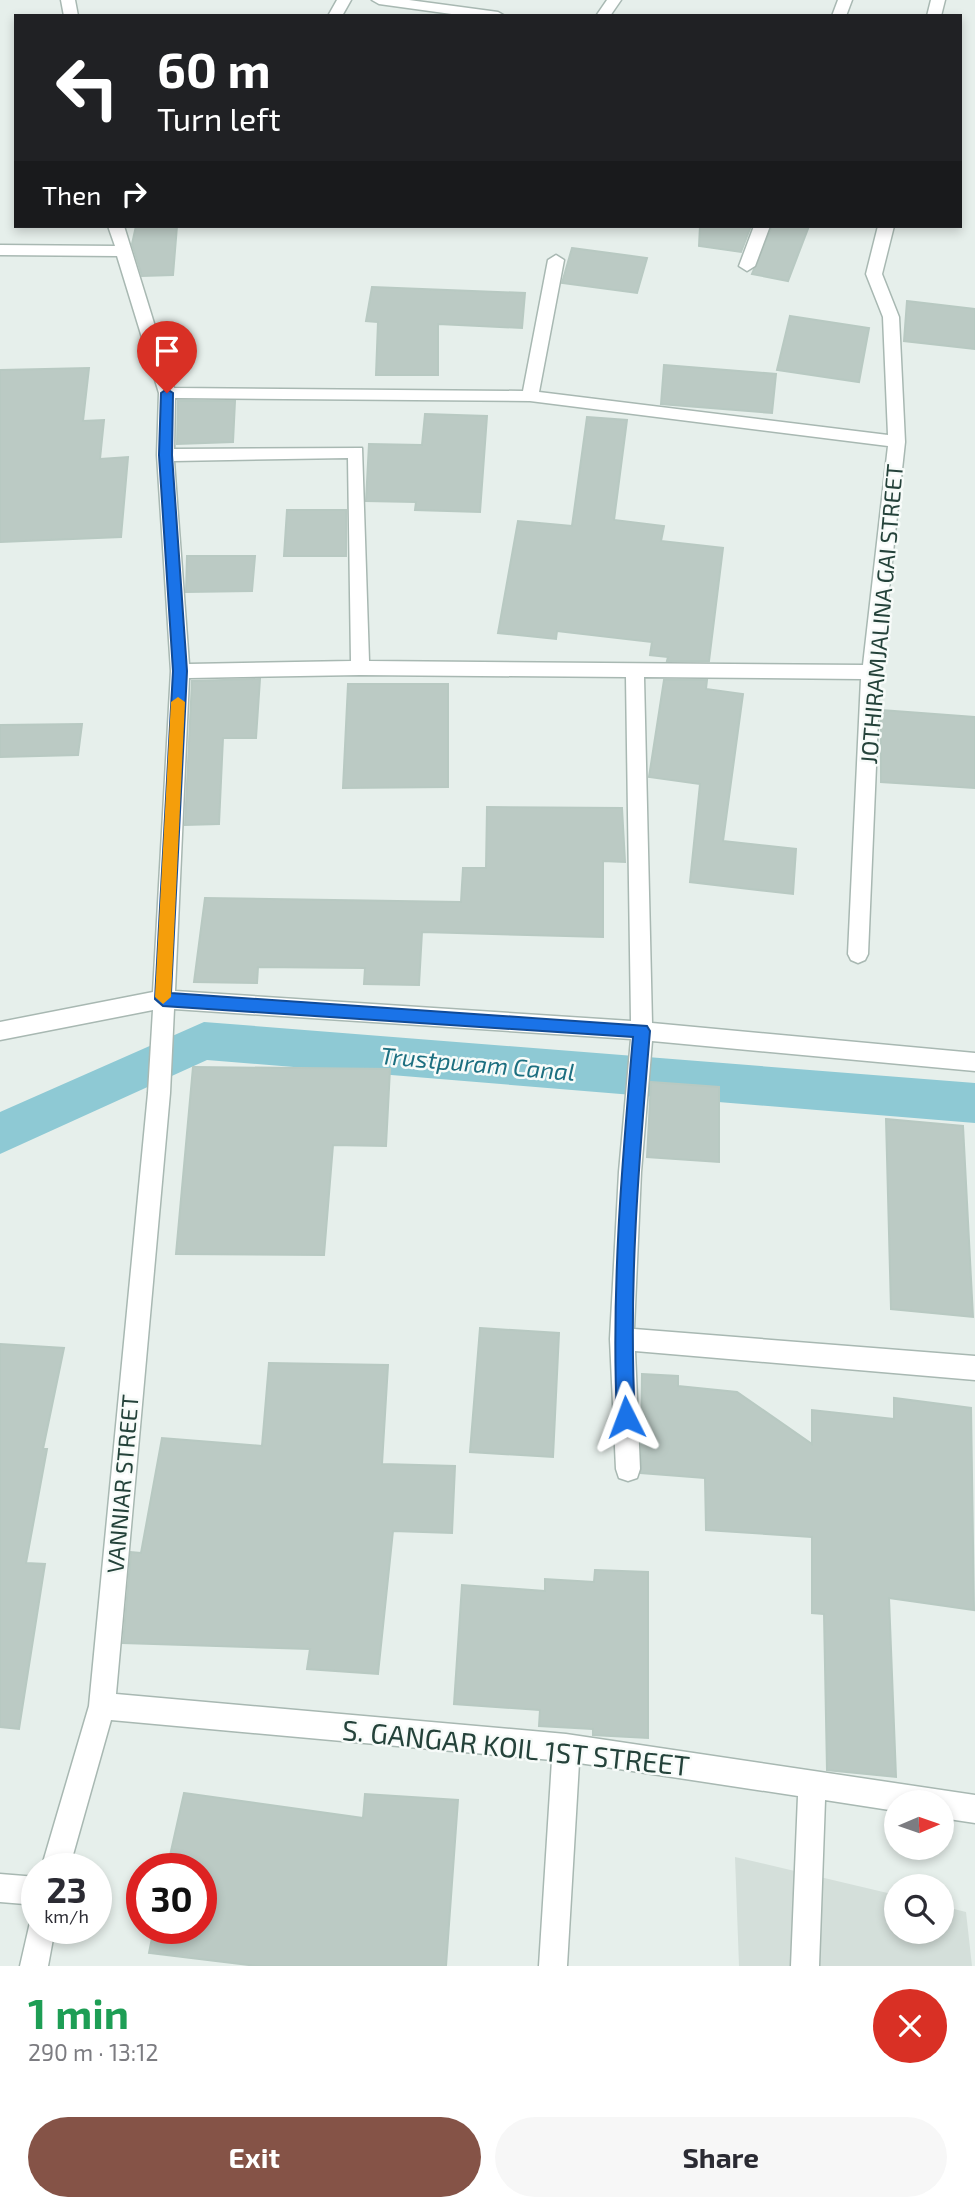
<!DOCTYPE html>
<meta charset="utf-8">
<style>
body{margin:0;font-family:"Exo 2",sans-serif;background:#f7f7f7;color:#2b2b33;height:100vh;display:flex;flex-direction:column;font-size:26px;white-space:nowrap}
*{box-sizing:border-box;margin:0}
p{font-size:23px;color:#7c7c81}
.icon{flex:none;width:38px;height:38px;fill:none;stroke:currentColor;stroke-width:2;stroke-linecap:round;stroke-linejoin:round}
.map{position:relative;height:1966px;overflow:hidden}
.panel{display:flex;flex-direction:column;background:#fff;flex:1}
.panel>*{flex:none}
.top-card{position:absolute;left:14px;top:14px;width:948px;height:214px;border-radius:0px;box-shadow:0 4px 10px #0003;background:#202124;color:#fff;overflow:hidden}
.needle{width:46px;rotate:88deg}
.buttons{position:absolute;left:884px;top:1790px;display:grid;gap:14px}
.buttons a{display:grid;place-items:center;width:70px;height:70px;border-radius:50%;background:#fff;box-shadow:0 4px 10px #0003;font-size:35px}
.speed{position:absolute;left:21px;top:1853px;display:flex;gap:14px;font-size:35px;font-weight:700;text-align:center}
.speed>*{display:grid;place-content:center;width:91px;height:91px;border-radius:50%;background:#fff;box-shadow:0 4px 10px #0003;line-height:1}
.speed small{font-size:18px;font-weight:400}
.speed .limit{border:10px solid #d22;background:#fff;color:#111}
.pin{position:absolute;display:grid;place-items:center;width:60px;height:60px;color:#fff;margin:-72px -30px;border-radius:50% 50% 50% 0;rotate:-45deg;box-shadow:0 0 7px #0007}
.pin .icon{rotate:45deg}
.me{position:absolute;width:77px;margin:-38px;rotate:357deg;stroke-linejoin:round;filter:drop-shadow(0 0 5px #0008)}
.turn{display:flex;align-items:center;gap:24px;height:147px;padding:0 28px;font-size:32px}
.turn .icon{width:91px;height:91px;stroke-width:2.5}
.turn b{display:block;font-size:49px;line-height:60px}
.then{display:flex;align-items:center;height:66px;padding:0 28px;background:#0003;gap:14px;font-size:26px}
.round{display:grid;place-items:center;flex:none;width:74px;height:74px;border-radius:37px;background:#f7f7f7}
.headline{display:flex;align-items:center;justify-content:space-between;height:119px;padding:0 28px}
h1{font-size:42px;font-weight:700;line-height:52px;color:#1e9e55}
.primary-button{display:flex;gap:14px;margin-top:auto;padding:14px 28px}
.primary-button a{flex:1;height:80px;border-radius:42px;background:#855347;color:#fff;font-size:28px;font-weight:700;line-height:80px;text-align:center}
.primary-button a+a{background:#f7f7f7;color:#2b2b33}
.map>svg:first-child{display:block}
</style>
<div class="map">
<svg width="975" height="1966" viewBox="0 0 975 1966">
<rect width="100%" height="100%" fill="#e6efeb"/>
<path fill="#d4dfda" d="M 735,1857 L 896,1895 L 896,1932 L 942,1932 L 942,1906 L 966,1912 L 972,1966 L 739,1966 Z"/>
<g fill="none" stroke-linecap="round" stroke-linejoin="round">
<path fill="#8ec9d4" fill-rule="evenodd" d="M 204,1022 L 975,1083 L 975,1123 L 207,1060 L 0,1154 L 0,1112 Z"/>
</g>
<path fill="#bbcac4" stroke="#b8c9c2" stroke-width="2" d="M 136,226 L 177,226 L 173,275 L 142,276 L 132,244 Z
M 700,226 L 751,226 L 741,252 L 699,246 Z
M 772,226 L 809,226 L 788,281 L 752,274 Z
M 572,248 L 647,258 L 637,293 L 562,283 Z
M 372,287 L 525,293 L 522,328 L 438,324 L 438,375 L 376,375 L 378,322 L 366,321 Z
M 907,301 L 975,309 L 975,349 L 904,341 Z
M 790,316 L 869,328 L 859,382 L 777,370 Z
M 664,365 L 776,374 L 772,413 L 661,404 Z
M 89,368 L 83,421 L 104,420 L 100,459 L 128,457 L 121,537 L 0,542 L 0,370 Z
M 178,401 L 235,401 L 233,442 L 177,444 Z
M 425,414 L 487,416 L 480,512 L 415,510 L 416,502 L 366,501 L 369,444 L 422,445 Z
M 587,417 L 627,420 L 614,520 L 664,526 L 661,541 L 723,548 L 709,661 L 667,661 L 668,657 L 650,655 L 652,642 L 557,631 L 556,639 L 498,633 L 518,521 L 572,526 Z
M 287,510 L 346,510 L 346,556 L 284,556 Z
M 187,556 L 255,556 L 252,591 L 186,592 Z
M 260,679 L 256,738 L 223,738 L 219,824 L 185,825 L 192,681 Z
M 664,680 L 707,680 L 706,689 L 743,694 L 723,841 L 796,849 L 793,894 L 690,882 L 700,784 L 649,777 Z
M 348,684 L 448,684 L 448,787 L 343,788 Z
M 881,710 L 975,717 L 975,788 L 881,782 Z
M 82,724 L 78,755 L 0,757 L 0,725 Z
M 487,807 L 622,808 L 625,862 L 603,861 L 603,937 L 422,932 L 419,985 L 364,984 L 365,968 L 258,967 L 257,983 L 194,982 L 205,898 L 461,902 L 463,868 L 486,868 Z
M 193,1067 L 390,1069 L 386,1146 L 333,1145 L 324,1255 L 176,1254 Z
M 651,1082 L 719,1087 L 719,1162 L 647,1157 Z
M 886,1119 L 963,1126 L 973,1317 L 891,1309 Z
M 480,1328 L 559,1333 L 553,1457 L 470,1452 Z
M 0,1344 L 64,1348 L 43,1449 L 47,1449 L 26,1563 L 45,1564 L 19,1729 L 0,1727 Z
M 269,1363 L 388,1365 L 382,1464 L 455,1466 L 452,1533 L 393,1531 L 378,1674 L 307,1669 L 310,1649 L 123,1643 L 131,1552 L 141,1553 L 162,1438 L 262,1446 Z
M 642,1374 L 678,1376 L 678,1386 L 737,1392 L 812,1444 L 812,1410 L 894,1419 L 894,1398 L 971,1408 L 974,1610 L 889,1598 L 896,1777 L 827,1770 L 824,1614 L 812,1613 L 812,1537 L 706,1530 L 705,1478 L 641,1473 Z
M 595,1570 L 648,1572 L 648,1738 L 593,1735 L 593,1729 L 539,1726 L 540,1710 L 454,1704 L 462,1585 L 545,1591 L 545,1579 L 594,1582 Z
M 184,1793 L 363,1818 L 365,1794 L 458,1800 L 446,1966 L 257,1966 L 149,1953 L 154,1928 L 201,1928 L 201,1869 L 167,1869 Z"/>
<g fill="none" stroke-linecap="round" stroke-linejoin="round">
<g stroke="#a8b8b2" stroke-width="3">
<path id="minor" d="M 61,0 L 75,0 L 78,16 L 64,16 Z
M 337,0 L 351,0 L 342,16 L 328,16 Z
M 372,0 L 409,0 L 498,12 L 505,16 L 466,16 L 379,4 Z
M 607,0 L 621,0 L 610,16 L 596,16 Z
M 838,0 L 852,0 L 846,16 L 832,16 Z
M 931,0 L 945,0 L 941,16 L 927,16 Z
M 108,226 L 124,226 L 174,388 L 523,391 L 548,260 L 556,255 L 564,260 L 539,392 L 888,435 L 883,317 L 866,274 L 878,226 L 894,226 L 882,274 L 899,317 L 905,442 L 880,672 L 868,954 L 865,960 L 858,963 L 851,960 L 848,954 L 861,679 L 644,677 L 652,1023 L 975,1053 L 975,1071 L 652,1041 L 641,1172 L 634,1329 L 975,1356 L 975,1380 L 635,1351 L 640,1469 L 637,1478 L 628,1481 L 619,1478 L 616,1469 L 610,1339 L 619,1172 L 631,1039 L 174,1009 L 170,1093 L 116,1694 L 566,1734 L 975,1795 L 975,1823 L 942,1818 L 942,1802 L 896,1802 L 896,1811 L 825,1800 L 819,1966 L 791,1966 L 798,1796 L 579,1763 L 567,1966 L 539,1966 L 552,1760 L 111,1720 L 69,1869 L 41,1869 L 89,1706 L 148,1093 L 153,1010 L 0,1040 L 0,1022 L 153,992 L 171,671 L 157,455 L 159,393 L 117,256 L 0,255 L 0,245 L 115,246 ZM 175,398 L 530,401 L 888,446 L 863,665 L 369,661 L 362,448 L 174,449 ZM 348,458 L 351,661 L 189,664 L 174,461 ZM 360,675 L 626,677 L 631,1021 L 175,991 L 189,678 Z
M 754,226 L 770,226 L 755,266 L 747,271 L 739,266 Z
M 0,1874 L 37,1877 L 37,1905 L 0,1902 Z
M 37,1916 L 37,1928 L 55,1928 L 48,1966 L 20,1966 L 31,1918 Z"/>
</g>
<use href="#minor" fill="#fff" fill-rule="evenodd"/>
</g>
<path fill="#1a73e8" stroke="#114b97" stroke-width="2" d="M 167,389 L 173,393 L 172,455 L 187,671 L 171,993 L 647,1026 L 650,1031 C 639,1159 628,1288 635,1417 L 632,1423 L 626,1426 L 619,1423 L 617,1417 C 611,1290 622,1164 633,1037 L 163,1006 L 155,999 L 173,671 L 159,455 L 161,393 Z"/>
<path fill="#f59e0b" d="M 178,697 L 185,702 L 171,997 L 163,1004 L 155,997 L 171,702 Z"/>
<g text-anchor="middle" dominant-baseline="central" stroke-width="5" stroke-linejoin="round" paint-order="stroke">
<g font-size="23" fill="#24423a" stroke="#f7fbf9">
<text transform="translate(881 614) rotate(-85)">JOTHIRAMJALINA GAI STREET</text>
<text transform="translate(122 1484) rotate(-85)">VANNIAR STREET</text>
</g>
<g font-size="24" font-style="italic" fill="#1c6f80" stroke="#f7fbf9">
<text transform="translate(478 1063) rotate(5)">Trustpuram Canal</text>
</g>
<g font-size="28" fill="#24423a" stroke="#f7fbf9">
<text transform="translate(516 1747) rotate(6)">S. GANGAR KOIL 1ST STREET</text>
</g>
</g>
</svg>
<div class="buttons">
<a><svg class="needle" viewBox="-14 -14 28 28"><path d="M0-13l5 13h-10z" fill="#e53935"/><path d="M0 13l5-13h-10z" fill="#7c7c81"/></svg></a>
<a><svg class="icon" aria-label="search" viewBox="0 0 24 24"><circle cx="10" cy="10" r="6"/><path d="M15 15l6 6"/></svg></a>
</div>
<div class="speed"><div>23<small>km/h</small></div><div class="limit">30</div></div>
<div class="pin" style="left:167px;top:393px;background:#d93025"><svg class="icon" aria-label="arrive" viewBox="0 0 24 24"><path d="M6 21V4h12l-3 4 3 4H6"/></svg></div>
<svg class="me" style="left:626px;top:1417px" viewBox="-20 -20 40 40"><path d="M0-17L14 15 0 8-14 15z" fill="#1a73e8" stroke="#fff" stroke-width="4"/></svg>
<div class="top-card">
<div class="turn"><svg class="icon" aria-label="left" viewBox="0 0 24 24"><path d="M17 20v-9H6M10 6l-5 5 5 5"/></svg><div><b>60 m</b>Turn left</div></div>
<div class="then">Then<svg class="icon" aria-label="right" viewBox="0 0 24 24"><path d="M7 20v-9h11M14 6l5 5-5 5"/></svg></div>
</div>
</div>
<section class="panel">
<div class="headline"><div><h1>1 min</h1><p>290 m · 13:12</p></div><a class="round" style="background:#d93025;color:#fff"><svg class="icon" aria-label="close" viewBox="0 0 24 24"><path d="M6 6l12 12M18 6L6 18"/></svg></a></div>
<div class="primary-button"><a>Exit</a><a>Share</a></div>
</section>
